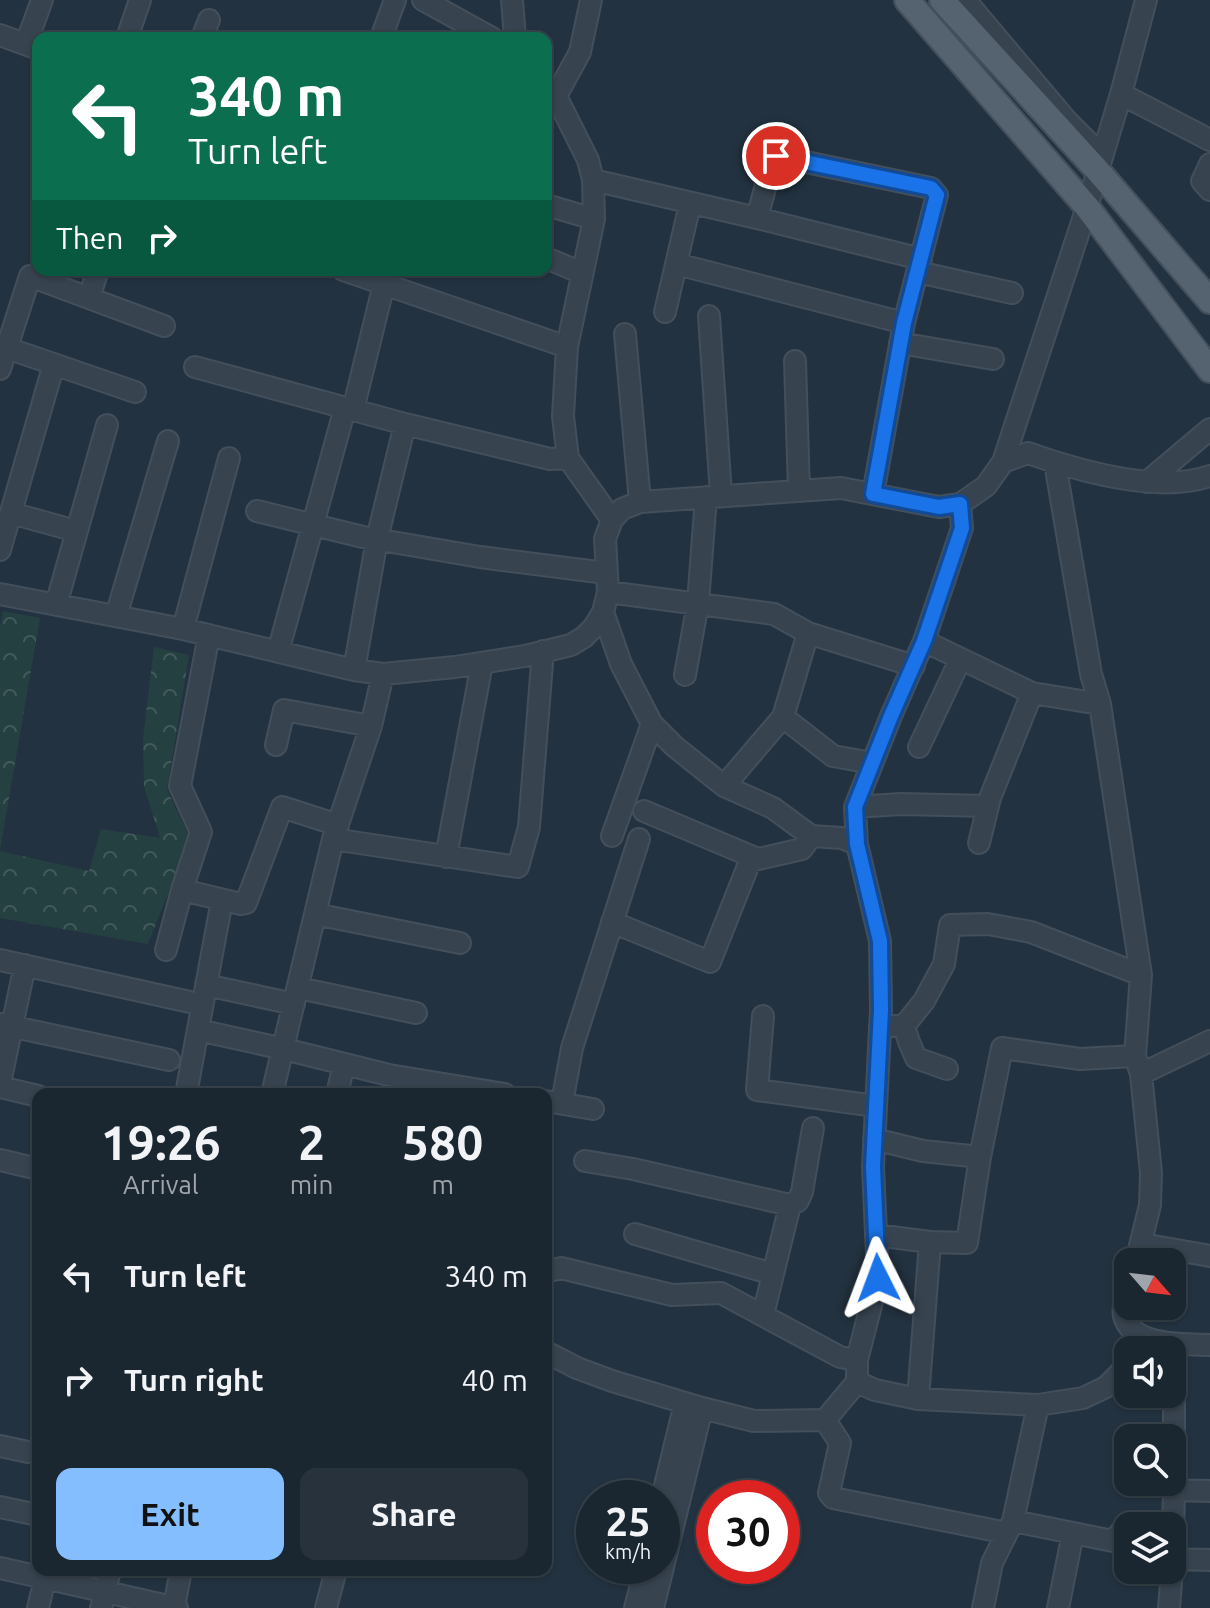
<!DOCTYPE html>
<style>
body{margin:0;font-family:Ubuntu,sans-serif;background:#27323c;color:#f1f3f6;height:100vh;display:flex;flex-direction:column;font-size:30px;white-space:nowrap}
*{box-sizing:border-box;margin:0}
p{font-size:26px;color:#9fa5ab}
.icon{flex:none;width:44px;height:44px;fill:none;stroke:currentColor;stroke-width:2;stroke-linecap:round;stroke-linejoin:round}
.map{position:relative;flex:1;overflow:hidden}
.details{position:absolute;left:32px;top:1088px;width:520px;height:488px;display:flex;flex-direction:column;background:#1a2630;border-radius:16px;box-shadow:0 2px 6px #0004,0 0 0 2px #38434c}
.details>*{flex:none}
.guide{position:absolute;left:32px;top:32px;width:520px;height:244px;border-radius:16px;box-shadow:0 2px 6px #0004,0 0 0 2px #38434c;background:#0b6e4f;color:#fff;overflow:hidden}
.needle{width:52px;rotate:118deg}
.buttons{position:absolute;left:1114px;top:1248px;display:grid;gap:16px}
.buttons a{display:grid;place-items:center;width:72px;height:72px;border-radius:16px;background:#1a2630;box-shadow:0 2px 6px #0004,0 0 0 2px #38434c;font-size:40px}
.speed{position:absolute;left:576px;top:1480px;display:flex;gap:16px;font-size:40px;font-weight:700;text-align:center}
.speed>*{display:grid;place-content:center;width:104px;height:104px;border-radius:50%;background:#1a2630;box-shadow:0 2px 6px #0004,0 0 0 2px #38434c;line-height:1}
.speed small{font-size:20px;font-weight:400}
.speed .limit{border:12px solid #d22;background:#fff;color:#111}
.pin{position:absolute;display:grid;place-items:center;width:68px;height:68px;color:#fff;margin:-34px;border:4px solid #fff;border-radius:50%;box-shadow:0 2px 8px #0007}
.me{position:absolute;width:88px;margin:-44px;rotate:357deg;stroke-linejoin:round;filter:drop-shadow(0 0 6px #0008)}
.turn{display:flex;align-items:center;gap:28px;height:168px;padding:0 24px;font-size:36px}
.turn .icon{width:104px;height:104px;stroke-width:2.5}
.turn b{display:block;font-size:56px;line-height:68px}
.then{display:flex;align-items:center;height:76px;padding:0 24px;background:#0003;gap:16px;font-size:30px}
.eta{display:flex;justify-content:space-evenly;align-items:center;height:136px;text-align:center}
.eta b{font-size:48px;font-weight:700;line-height:56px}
.primary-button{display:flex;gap:16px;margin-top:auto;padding:16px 24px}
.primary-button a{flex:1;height:92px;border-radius:16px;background:#85befe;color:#111;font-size:32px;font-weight:700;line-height:92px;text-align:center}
.primary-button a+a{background:#27323c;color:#f1f3f6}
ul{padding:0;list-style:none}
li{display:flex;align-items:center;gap:24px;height:104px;padding:0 24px}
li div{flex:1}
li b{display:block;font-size:30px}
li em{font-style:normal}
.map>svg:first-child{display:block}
</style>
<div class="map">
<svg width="1210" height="1608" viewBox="0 0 1210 1608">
<defs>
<pattern id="forest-crowns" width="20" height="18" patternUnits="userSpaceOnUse" patternTransform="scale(2)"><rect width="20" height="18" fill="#254041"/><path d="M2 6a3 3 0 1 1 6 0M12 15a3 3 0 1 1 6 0" fill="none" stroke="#425a5b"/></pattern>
</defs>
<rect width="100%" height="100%" fill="#233240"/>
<path fill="url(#forest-crowns)" d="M 3,611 L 40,618 L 0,850 L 0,626 Z
M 154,647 L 189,655 L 167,790 L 190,838 L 148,944 L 0,918 L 0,851 L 89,871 L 101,829 L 160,838 L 144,786 L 143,739 Z"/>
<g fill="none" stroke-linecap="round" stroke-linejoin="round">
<g stroke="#434f5b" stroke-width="24">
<path id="minor" d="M 423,0 L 492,38
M 512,0 L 515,38
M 965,0 L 1067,121 L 1102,156
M 0,35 L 38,49
M 127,38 L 140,0
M 202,38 L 209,20
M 381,38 L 395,0
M 26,44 L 42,0
M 546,85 L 556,96 L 588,160 L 593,180 L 594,219 L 567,347 L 563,416 L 568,458 L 612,520
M 1121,94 L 1210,140
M 556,96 L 580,52 L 591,0
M 1210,164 L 1202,181 L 1210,190
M 593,180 L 757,218 L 921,259
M 546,205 L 594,219
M 757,218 L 773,159 L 777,156 L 931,188 L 937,195 L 904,323 L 873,494
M 546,258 L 582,273
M 677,264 L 904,323
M 343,270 L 567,347
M 918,272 L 1012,293
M 89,298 L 98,270
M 665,312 L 690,204
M 709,316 L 721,495
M 625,334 L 640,502
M 900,343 L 993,359
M 7,348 L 135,392
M 795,361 L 799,491
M 195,367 L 405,424 L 550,459 L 568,458
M 0,369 L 30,276 L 164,326
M 353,410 L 384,284
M 1003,462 L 1087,207 L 1121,94 L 1146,0
M 1055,463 L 1091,674 L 1100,704 L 1141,975 L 1135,1056 L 1141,1074 L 1151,1173 L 1150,1205 L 1136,1262
M 1147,482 L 1210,429
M 257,511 L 363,537 L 480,557 L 606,573
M 11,513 L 76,531
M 0,550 L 54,364
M 608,592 L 774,614 L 808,633 L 914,666
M 0,594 L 183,629 L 354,670 L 383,674 L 455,667 L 525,656 L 571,645 L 584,637 L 594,627 L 603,612 L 608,592 L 605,539 L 612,520 L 622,509 L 640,502 L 841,488 L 939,507 L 960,504 L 986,486 L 1003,462 L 1028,453 C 1079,471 1157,494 1210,476
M 56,605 L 107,425
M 116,616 L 168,441
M 183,629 L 229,458
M 924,641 L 1032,693 L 1100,704
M 278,652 L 345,408
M 354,670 L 377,539 L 405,424
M 685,675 L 698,603 L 706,497
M 783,717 L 833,756 L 872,763
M 276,745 L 284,710 L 371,726
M 919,747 L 960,660
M 724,786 L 783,717 L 808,633
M 855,807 L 901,804 L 988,806
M 644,811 L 758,859
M 612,836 L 652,724
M 333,839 L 518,867 L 529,827 L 543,651
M 979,843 L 990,798 L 1032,693
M 857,844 L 855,807 L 891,716 L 924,641 L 962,528 L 960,504
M 446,857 L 482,663
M 182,890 L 241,904 L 246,903 L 282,807 L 338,825
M 315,914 L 460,943
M 612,922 L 710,962 L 750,861 L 802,849 L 811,836
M 166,950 L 182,890 L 201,832 L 180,786 L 209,635
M 0,960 L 190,1002
M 206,985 L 294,1004
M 299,988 L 416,1013
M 763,1016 L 757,1090 L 876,1106
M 0,1024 L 169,1060
M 880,1026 L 904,1026 L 924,1001 L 944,964 L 950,925 L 988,924 L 1031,932 L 1141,975
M 904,1026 L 909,1042 L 916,1058 L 947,1069
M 198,1030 L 284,1049 L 389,1075 L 505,1094
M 1141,1074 L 1210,1041
M 0,1083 L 25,965
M 0,1087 L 38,1096
M 186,1094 L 222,900
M 272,1094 L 333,839 L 371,726 L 383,674
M 337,1094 L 344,1064
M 546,1101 L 593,1109
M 562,1103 L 572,1048 L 639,839
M 874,1139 L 923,1151 L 980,1157
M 0,1160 L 38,1169
M 585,1161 L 633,1169 L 790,1205
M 635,1234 L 773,1274
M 876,1235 L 930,1242 L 967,1243 L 980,1157 L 1002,1048 L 1080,1059 L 1135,1056
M 1142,1244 L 1210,1256
M 546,1272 L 561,1268 L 672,1295 L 721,1293 L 840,1357 L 857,1360
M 1128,1291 C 1126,1298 1122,1308 1124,1316 C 1132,1347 1185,1344 1210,1345
M 763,1315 L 790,1205 L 798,1201 L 802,1192 L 813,1128
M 546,1352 L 577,1368 L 612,1381 L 702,1408 L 754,1421 L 825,1420 L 857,1382 L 857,1360 L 878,1278 L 873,1167 L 881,1010 L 880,941 L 857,844 L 842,838 L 811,836 L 773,808 L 724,786 L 674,746 L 652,724 L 621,664 L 603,612
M 857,1382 L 875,1390 L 918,1399 L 1038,1405 L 1083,1398 L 1106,1387 L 1121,1372 L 1128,1358
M 918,1399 L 930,1242
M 825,1420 L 840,1443 L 829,1493 L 833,1498 L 1007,1533
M 0,1446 L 28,1452
M 1174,1490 L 1210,1491
M 662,1498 L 685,1403
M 0,1507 L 38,1515
M 1013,1521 L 1113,1541 L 1127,1525 L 1144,1526
M 1173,1559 L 1210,1560
M 0,1568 L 177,1608
M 1172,1568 L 1174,1490 L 1174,1344
M 174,1607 L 181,1570
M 38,1608 L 47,1570
M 101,1608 L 110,1570
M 326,1608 L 336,1570
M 635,1608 L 646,1566
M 653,1608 L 702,1408
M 983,1608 L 992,1563 L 1013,1521 L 1038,1405
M 1058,1608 L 1073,1533
M 1169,1608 L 1172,1570"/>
</g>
<g stroke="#434f5b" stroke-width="28">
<path id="major" d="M 907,0 L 1087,207 L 1210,370
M 942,0 L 1098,171 L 1210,301"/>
</g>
<use href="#minor" stroke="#37434f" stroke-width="20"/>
<use href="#major" stroke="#55626f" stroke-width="24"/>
</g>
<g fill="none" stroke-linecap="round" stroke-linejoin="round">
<g stroke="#114b97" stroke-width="20">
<path id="route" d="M 776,156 L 931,188 L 937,195 L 904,323 L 873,494 L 939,507 L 960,504 L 962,528 L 924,641 L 891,716 L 855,807 L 857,844 L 880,941 L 881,1010 L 873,1167 L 878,1278"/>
</g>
<use href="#route" stroke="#1a73e8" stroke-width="14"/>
</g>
</svg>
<div class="buttons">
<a><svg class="needle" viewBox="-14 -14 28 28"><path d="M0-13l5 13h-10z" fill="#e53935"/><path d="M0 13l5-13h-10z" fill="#9fa5ab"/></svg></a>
<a><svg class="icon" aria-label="sound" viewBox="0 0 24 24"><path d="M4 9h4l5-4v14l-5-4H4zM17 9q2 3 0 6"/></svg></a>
<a><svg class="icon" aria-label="search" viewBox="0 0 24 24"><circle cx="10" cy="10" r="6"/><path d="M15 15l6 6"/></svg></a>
<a><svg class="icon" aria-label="layers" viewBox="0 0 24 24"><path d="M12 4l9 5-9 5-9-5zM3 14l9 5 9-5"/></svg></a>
</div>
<div class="speed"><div>25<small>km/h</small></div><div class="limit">30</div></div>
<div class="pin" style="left:776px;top:156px;background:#d93025"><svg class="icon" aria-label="arrive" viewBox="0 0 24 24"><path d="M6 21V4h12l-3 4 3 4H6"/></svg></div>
<svg class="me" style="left:878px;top:1278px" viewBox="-20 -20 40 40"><path d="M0-17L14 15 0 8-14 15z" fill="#1a73e8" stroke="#fff" stroke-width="4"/></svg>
<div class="guide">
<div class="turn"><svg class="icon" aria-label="left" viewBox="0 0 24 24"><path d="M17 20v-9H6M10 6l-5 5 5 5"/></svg><div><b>340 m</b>Turn left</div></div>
<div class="then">Then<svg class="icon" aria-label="right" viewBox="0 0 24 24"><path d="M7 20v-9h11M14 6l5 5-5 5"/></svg></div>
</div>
<section class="details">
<div class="eta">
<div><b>19:26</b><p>Arrival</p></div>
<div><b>2</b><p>min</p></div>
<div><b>580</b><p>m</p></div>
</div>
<ul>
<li><svg class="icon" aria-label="left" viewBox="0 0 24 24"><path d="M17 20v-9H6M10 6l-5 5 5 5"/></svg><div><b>Turn left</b></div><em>340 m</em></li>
<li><svg class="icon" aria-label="right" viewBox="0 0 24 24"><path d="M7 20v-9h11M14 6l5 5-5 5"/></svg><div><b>Turn right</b></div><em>40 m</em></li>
</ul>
<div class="primary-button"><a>Exit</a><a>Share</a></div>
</section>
</div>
